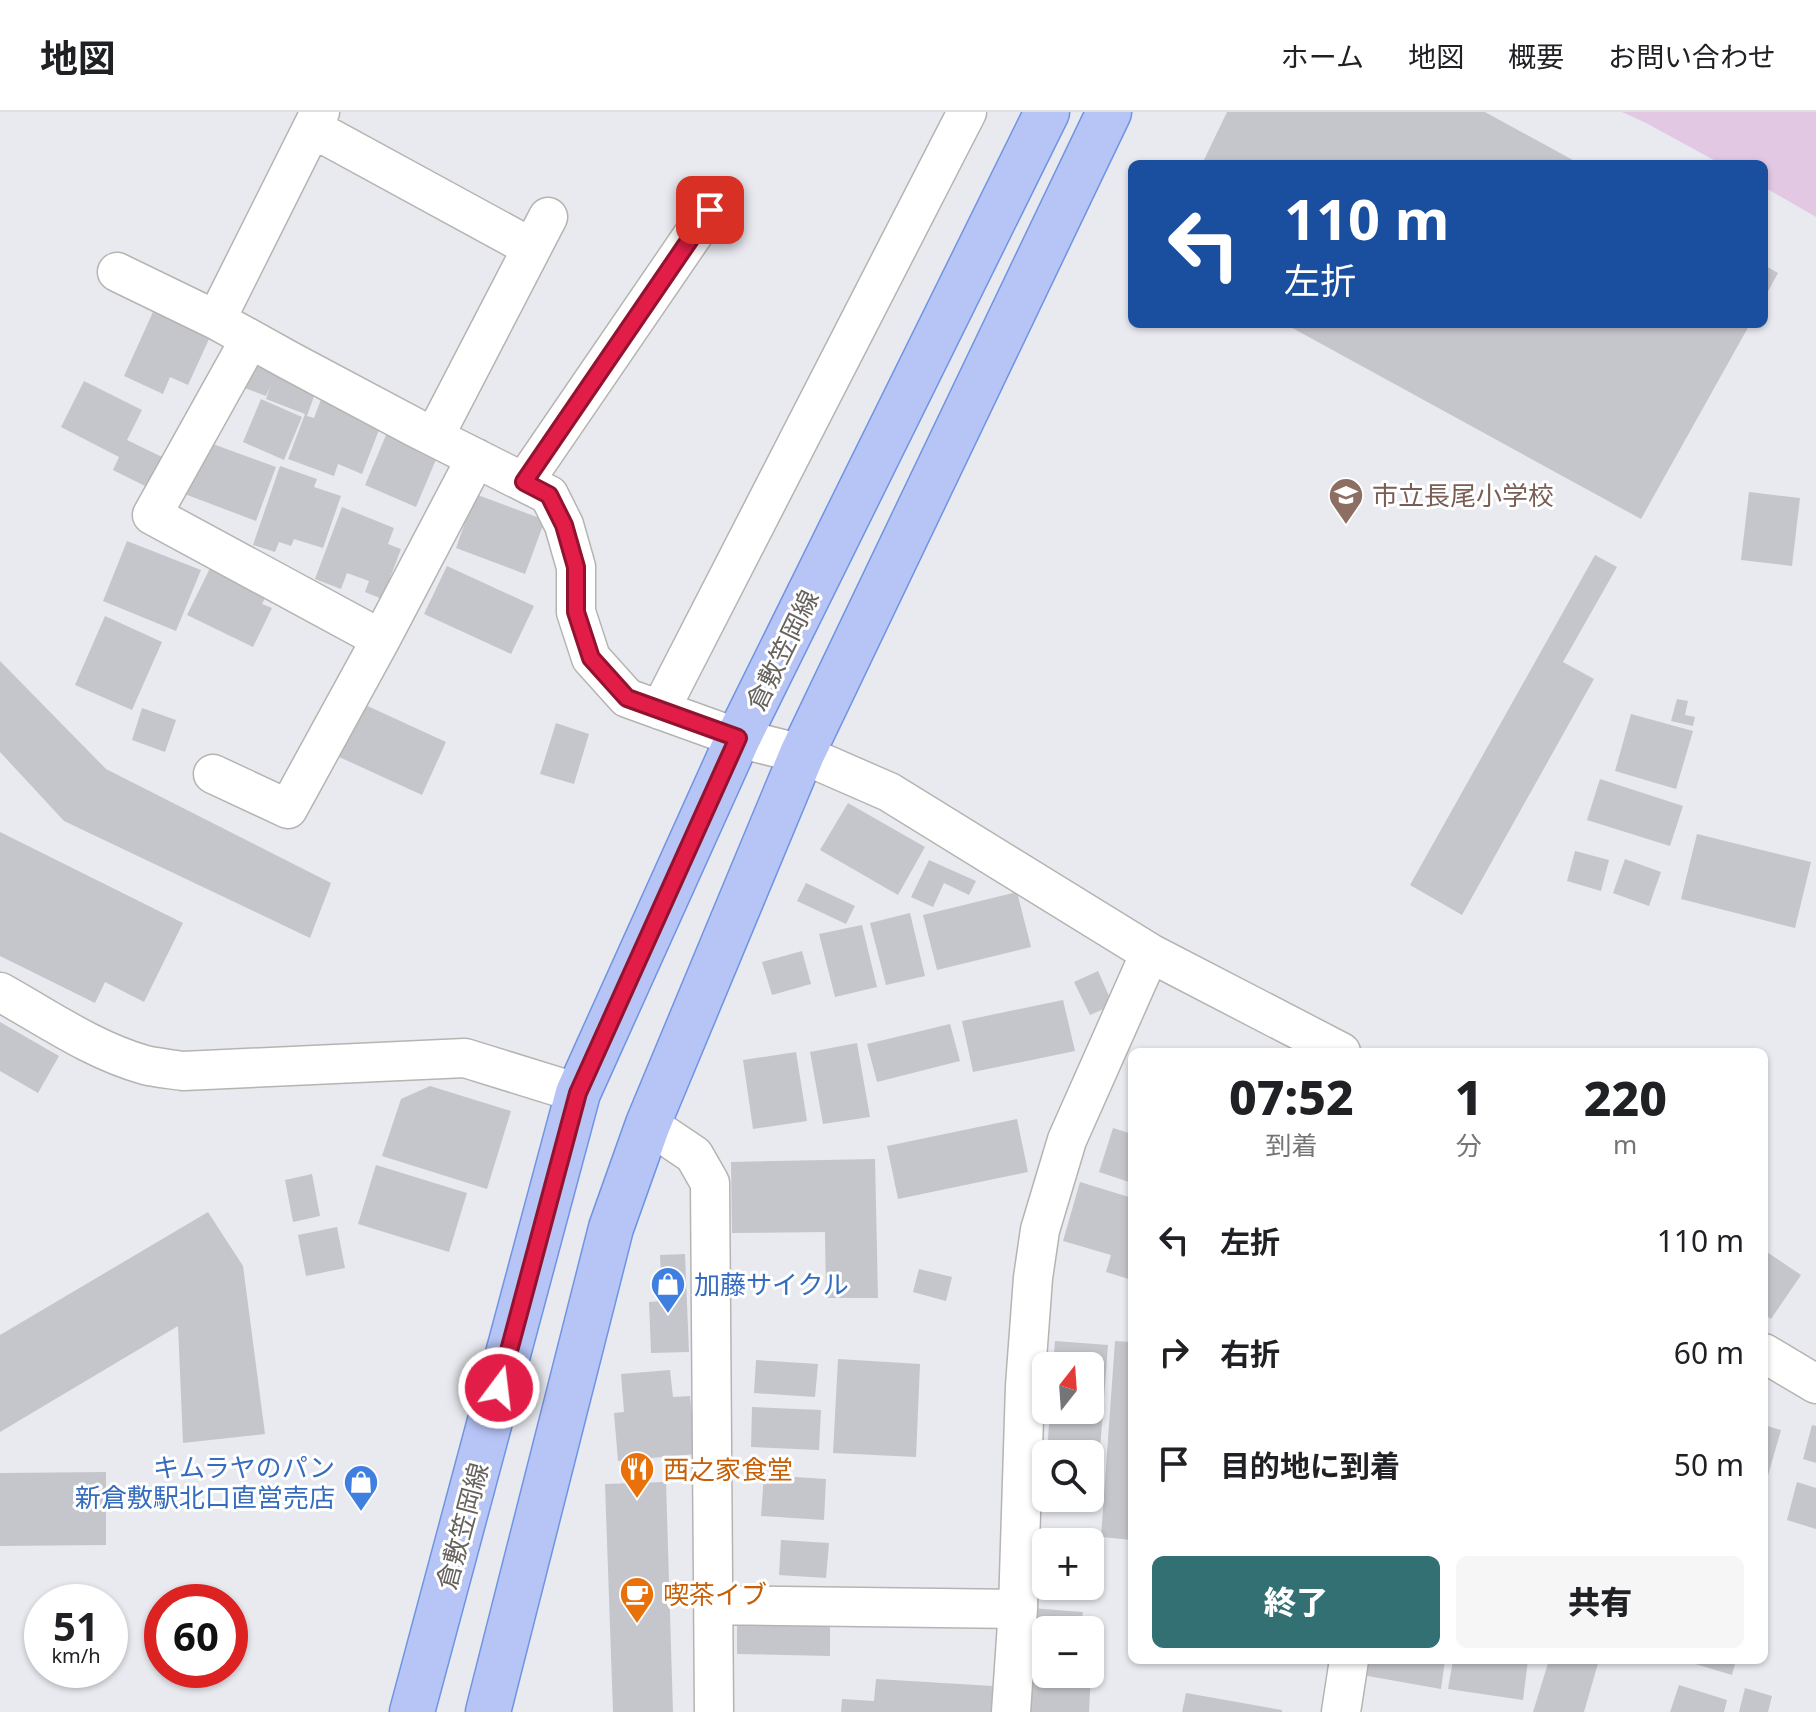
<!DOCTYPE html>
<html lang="ja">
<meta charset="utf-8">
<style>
body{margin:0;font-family:"Noto Sans","Noto Sans JP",sans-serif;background:#f6f6f6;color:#202124;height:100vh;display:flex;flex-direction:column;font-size:30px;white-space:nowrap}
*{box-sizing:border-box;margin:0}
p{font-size:26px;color:#757577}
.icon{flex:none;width:44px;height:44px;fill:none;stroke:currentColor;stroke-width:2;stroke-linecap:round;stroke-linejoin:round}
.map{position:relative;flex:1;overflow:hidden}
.details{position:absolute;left:1128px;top:936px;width:640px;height:616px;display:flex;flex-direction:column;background:#fff;border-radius:12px;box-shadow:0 2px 6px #0004}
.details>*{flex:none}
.guide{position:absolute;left:1128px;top:48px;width:640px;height:168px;border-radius:12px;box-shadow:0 2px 6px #0004;background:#1a4fa0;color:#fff;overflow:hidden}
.needle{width:52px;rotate:17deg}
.fabs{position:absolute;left:1032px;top:1240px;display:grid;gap:16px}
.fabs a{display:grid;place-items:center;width:72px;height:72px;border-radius:12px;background:#fff;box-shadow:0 2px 6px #0004;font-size:40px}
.speed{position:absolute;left:24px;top:1472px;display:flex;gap:16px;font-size:40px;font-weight:700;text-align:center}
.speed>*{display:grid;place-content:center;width:104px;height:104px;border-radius:50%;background:#fff;box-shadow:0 2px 6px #0004;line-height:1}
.speed small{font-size:20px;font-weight:400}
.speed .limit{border:12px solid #d22;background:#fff;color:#111}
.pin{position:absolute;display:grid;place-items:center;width:68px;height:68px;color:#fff;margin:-34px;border-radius:16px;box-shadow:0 4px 12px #0006}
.me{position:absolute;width:88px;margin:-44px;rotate:15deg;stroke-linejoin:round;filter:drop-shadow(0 0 6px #0008)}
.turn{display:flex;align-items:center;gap:28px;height:168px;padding:0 24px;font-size:36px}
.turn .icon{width:104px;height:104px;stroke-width:2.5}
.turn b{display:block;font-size:56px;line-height:68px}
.eta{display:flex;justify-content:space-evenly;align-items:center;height:136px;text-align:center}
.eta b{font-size:48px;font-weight:800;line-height:56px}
.button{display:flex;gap:16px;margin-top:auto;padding:16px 24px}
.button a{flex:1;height:92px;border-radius:12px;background:#327074;color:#fff;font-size:32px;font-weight:800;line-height:92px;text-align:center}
.button a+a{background:#f6f6f6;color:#202124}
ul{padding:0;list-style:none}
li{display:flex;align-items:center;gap:24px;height:112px;padding:0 24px}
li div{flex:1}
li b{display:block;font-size:30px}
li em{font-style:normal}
header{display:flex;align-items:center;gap:48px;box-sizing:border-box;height:112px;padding:0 40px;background:#fff;border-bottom:2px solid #e0e0e0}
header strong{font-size:38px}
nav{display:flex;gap:44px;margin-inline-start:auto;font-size:28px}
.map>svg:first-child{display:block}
</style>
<header>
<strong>地図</strong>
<nav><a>ホーム</a><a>地図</a><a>概要</a><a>お問い合わせ</a></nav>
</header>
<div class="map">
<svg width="1816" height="1600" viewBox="0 0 1816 1600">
<rect width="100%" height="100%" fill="#e8eaf0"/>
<path fill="#e3c8e4" d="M 1622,0 L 1816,0 L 1816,105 L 1764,75 L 1764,52 L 1721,52 L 1646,11 Z"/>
<path fill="#c5c6cb" d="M 1227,0 L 1485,0 L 1580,52 L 1202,52 Z
M 1764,153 L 1778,161 L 1764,187 Z
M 153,200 L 210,225 L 188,273 L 170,265 L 163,282 L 124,264 Z
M 1285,212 L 1750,212 L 1641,407 Z
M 252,249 L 318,273 L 307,304 L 314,306 L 323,282 L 384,305 L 362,362 L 338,352 L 334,364 L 288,347 L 305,302 L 266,287 L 271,273 L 266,284 L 242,275 Z
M 84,269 L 142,298 L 127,328 L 162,345 L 147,375 L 113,358 L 119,345 L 61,315 Z
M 261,287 L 302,305 L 284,348 L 243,330 Z
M 389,316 L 440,338 L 416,395 L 365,373 Z
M 202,328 L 276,355 L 256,409 L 182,381 Z
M 280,354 L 317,367 L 314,375 L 341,384 L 323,436 L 294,427 L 291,434 L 279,430 L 275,440 L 253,433 Z
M 1749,380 L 1800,386 L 1792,454 L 1741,448 Z
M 475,382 L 545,408 L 525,462 L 456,436 Z
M 342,395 L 394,416 L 388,432 L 401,437 L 382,487 L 365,480 L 369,469 L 347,461 L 341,477 L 315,467 Z
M 127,429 L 201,458 L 176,519 L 103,489 Z
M 1595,443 L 1617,455 L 1563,550 L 1594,567 L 1462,803 L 1410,773 Z
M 214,448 L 267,482 L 262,492 L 272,496 L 253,535 L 187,503 Z
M 447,454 L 534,494 L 511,542 L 424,502 Z
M 105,504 L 162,530 L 132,598 L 75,573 Z
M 0,549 L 106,657 L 331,771 L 310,826 L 64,709 L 0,640 Z
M 1677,587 L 1688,589 L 1685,603 L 1695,605 L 1693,614 L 1671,609 Z
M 361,591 L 446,630 L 422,683 L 337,644 Z
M 142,596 L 176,608 L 165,640 L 132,628 Z
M 1631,602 L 1693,619 L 1676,677 L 1615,659 Z
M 556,611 L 589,622 L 574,672 L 540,662 Z
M 1600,667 L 1683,694 L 1670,734 L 1587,708 Z
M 848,691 L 925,735 L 898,783 L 820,738 Z
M 0,720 L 183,811 L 144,890 L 105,870 L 95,891 L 0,844 Z
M 1697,722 L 1811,750 L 1795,816 L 1681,787 Z
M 1575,739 L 1609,748 L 1601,779 L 1567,769 Z
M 1625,747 L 1661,760 L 1649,794 L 1613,781 Z
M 929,748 L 976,769 L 969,783 L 944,771 L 933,795 L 911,785 Z
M 806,771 L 855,794 L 846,812 L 797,789 Z
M 1017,780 L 1031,835 L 937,858 L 923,803 Z
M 910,801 L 925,864 L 886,873 L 870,811 Z
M 862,813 L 877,875 L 835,885 L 819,822 Z
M 802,839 L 811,872 L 772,883 L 762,850 Z
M 1098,859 L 1113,893 L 1090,903 L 1074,870 Z
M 1063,888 L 1075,939 L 973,960 L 962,909 Z
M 0,910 L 59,944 L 38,981 L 0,959 Z
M 950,912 L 960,949 L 877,970 L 867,932 Z
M 857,931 L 870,1005 L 823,1012 L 810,940 Z
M 796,940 L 807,1009 L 753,1017 L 743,948 Z
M 430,974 L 511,999 L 487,1077 L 382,1044 L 401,987 Z
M 1017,1007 L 1028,1060 L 898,1087 L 887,1034 Z
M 1113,1016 L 1132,1022 L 1132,1071 L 1099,1060 Z
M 875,1047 L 878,1186 L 826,1186 L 825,1120 L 732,1121 L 731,1050 Z
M 376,1053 L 467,1081 L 449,1140 L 358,1112 Z
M 312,1062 L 320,1104 L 293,1110 L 285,1068 Z
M 1080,1070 L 1129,1085 L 1132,1078 L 1132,1168 L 1106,1160 L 1111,1143 L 1063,1129 Z
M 208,1100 L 243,1154 L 265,1322 L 183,1331 L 178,1214 L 0,1320 L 0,1223 Z
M 337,1115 L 345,1156 L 306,1164 L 298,1123 Z
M 1764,1138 L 1801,1163 L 1771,1207 L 1764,1202 Z
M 685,1142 L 689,1240 L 651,1241 L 649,1190 L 662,1189 L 660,1143 Z
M 919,1157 L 952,1165 L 946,1189 L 913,1180 Z
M 1055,1229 L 1108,1233 L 1097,1377 L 1090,1377 L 1090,1342 L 1047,1342 L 1050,1298 L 1090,1298 L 1090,1254 L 1053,1254 Z
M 1115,1229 L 1132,1230 L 1132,1428 L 1101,1425 Z
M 838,1247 L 920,1252 L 916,1345 L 833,1341 Z
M 756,1248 L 818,1252 L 815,1285 L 754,1281 Z
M 670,1258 L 673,1285 L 690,1284 L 696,1342 L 618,1349 L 614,1301 L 624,1300 L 621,1262 Z
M 752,1295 L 821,1298 L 819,1338 L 751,1335 Z
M 1764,1313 L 1781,1318 L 1765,1374 L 1764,1374 Z
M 1812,1313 L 1816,1314 L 1816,1351 L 1803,1347 Z
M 106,1360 L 106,1433 L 0,1434 L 0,1361 Z
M 764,1363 L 826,1367 L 824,1408 L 761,1404 Z
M 666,1370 L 673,1600 L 613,1600 L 605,1372 Z
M 1797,1370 L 1816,1376 L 1816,1417 L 1787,1408 Z
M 781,1428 L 829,1431 L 826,1466 L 779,1463 Z
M 1039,1448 L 1046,1449 L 1046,1474 L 1092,1474 L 1090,1486 L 1036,1482 Z
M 737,1495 L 830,1497 L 830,1544 L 737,1542 Z
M 1031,1496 L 1083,1500 L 1082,1507 L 1094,1508 L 1092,1538 L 1090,1538 L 1090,1518 L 1046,1518 L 1046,1562 L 1091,1562 L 1089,1600 L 1025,1600 Z
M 1365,1548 L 1445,1548 L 1441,1577 L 1362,1563 Z
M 1453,1548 L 1528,1548 L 1523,1588 L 1448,1577 Z
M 1549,1548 L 1599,1548 L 1584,1600 L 1533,1600 Z
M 1682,1548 L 1736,1548 L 1732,1563 Z
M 876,1567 L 993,1574 L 991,1600 L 841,1600 L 842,1587 L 874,1589 Z
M 1679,1573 L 1727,1588 L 1724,1600 L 1670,1600 Z
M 1745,1576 L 1772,1584 L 1768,1600 L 1739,1600 Z
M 1186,1581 L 1282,1598 L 1282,1600 L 1182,1600 Z"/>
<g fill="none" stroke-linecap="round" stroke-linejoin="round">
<g stroke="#b6b4b0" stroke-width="41">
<path id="street" d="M 312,16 L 532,136
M 117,160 L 216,208 L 290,249 L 416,316 L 549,383 L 564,413 L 576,455 L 576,500 L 591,546 L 627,586 L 738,626 L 802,642 L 889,680 L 1150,841 L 1341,940
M 216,208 L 320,0
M 434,325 L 548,105
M 524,370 L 710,98
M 381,527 L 476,346
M 660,598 L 967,0
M 213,662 L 288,697 L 381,527 L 152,403 L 250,227
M 0,880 C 47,906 92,938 145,953 C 157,956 170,957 183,959 L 465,946 L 578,981
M 648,1012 L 694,1043 L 710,1071 L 714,1600
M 1764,1241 L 1816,1272
M 713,1493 L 1018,1497
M 1011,1600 L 1018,1497 L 1025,1274 L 1033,1166 L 1040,1118 L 1067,1028 L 1150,841
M 1341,1600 L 1349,1548"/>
</g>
<g stroke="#6f94e2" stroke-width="47">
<path id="primary" d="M 412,1600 L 578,981 L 738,626 L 1047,0
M 488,1600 L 611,1116 L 648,1012 L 802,642 L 1109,0"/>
</g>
<use href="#street" stroke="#fff" stroke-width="38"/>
<use href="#primary" stroke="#b7c4f6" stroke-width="44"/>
</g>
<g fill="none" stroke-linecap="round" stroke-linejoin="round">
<g stroke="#92132f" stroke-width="20">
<path id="route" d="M 499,1276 L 578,981 L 738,626 L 627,586 L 591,546 L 576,500 L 576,455 L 564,413 L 549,383 L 524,370 L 710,98"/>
</g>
<use href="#route" stroke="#e11d48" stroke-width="14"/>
</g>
<defs>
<g id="school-pin" transform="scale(1.8)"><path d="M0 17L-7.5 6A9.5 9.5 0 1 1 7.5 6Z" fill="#8d6e63" stroke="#fff"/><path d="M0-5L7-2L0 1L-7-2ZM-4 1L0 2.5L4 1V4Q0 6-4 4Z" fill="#fff"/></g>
<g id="shop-pin" transform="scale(1.8)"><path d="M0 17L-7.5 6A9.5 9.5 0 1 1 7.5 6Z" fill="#3f7fe0" stroke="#fff"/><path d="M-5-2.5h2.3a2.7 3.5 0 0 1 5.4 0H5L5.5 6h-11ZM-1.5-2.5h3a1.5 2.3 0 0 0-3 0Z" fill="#fff"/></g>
<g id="restaurant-pin" transform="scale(1.8)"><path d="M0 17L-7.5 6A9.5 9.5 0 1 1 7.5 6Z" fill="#e8710a" stroke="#fff"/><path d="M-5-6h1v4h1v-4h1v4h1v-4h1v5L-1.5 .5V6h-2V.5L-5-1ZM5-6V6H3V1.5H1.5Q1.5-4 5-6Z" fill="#fff"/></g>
<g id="cafe-pin" transform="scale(1.8)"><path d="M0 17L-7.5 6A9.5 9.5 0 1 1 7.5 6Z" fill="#e8710a" stroke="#fff"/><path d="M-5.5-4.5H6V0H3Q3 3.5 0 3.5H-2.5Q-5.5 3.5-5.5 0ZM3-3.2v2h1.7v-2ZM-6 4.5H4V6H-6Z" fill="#fff"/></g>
</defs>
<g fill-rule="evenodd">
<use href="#school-pin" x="1346" y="383"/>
<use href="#shop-pin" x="668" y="1172"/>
<use href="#restaurant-pin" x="637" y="1357"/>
<use href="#shop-pin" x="361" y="1370"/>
<use href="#cafe-pin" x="637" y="1482"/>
</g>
<g text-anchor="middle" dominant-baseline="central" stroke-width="6" stroke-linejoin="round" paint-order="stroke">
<g font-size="26" fill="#785e54" stroke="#fff" text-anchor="start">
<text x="1372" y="383">市立長尾小学校</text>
</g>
<g font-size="26" fill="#66635f" stroke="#fff">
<text transform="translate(782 538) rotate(-64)">倉敷笠岡線</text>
<text transform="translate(462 1414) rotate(-75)">倉敷笠岡線</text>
</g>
<g font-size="26" fill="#366cbe" stroke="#fff" text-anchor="start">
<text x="694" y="1172">加藤サイクル</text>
<text x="335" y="1355" text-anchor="end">キムラヤのパン<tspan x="335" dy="30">新倉敷駅北口直営売店</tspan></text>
</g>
<g font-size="26" fill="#c56008" stroke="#fff" text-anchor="start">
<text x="663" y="1357">西之家食堂</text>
<text x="663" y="1482">喫茶イブ</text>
</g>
</g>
</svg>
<div class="fabs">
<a><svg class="needle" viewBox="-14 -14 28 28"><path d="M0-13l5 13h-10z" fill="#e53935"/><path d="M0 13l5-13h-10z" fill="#757577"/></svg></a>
<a><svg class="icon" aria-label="search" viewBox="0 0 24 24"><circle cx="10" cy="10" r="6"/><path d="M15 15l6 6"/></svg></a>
<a>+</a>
<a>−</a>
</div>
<div class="speed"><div>51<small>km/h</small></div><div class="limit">60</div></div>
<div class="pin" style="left:710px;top:98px;background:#d93025"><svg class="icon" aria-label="arrive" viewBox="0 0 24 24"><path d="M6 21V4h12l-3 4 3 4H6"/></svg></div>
<svg class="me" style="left:499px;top:1276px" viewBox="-20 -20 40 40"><circle r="17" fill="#e11d48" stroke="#fff" stroke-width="3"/><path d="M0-11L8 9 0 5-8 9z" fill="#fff"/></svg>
<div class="guide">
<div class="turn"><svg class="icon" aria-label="left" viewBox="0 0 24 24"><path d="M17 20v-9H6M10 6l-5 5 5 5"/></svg><div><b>110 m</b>左折</div></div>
</div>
<section class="details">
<div class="eta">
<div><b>07:52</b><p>到着</p></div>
<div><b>1</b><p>分</p></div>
<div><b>220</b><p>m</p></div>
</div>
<ul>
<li><svg class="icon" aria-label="left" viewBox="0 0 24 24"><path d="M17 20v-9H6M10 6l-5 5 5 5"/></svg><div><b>左折</b></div><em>110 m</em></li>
<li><svg class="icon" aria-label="right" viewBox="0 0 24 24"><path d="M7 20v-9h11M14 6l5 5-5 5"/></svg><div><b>右折</b></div><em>60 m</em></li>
<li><svg class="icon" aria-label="arrive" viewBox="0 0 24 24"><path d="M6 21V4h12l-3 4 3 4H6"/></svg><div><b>目的地に到着</b></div><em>50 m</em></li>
</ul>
<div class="button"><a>終了</a><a>共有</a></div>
</section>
</div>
